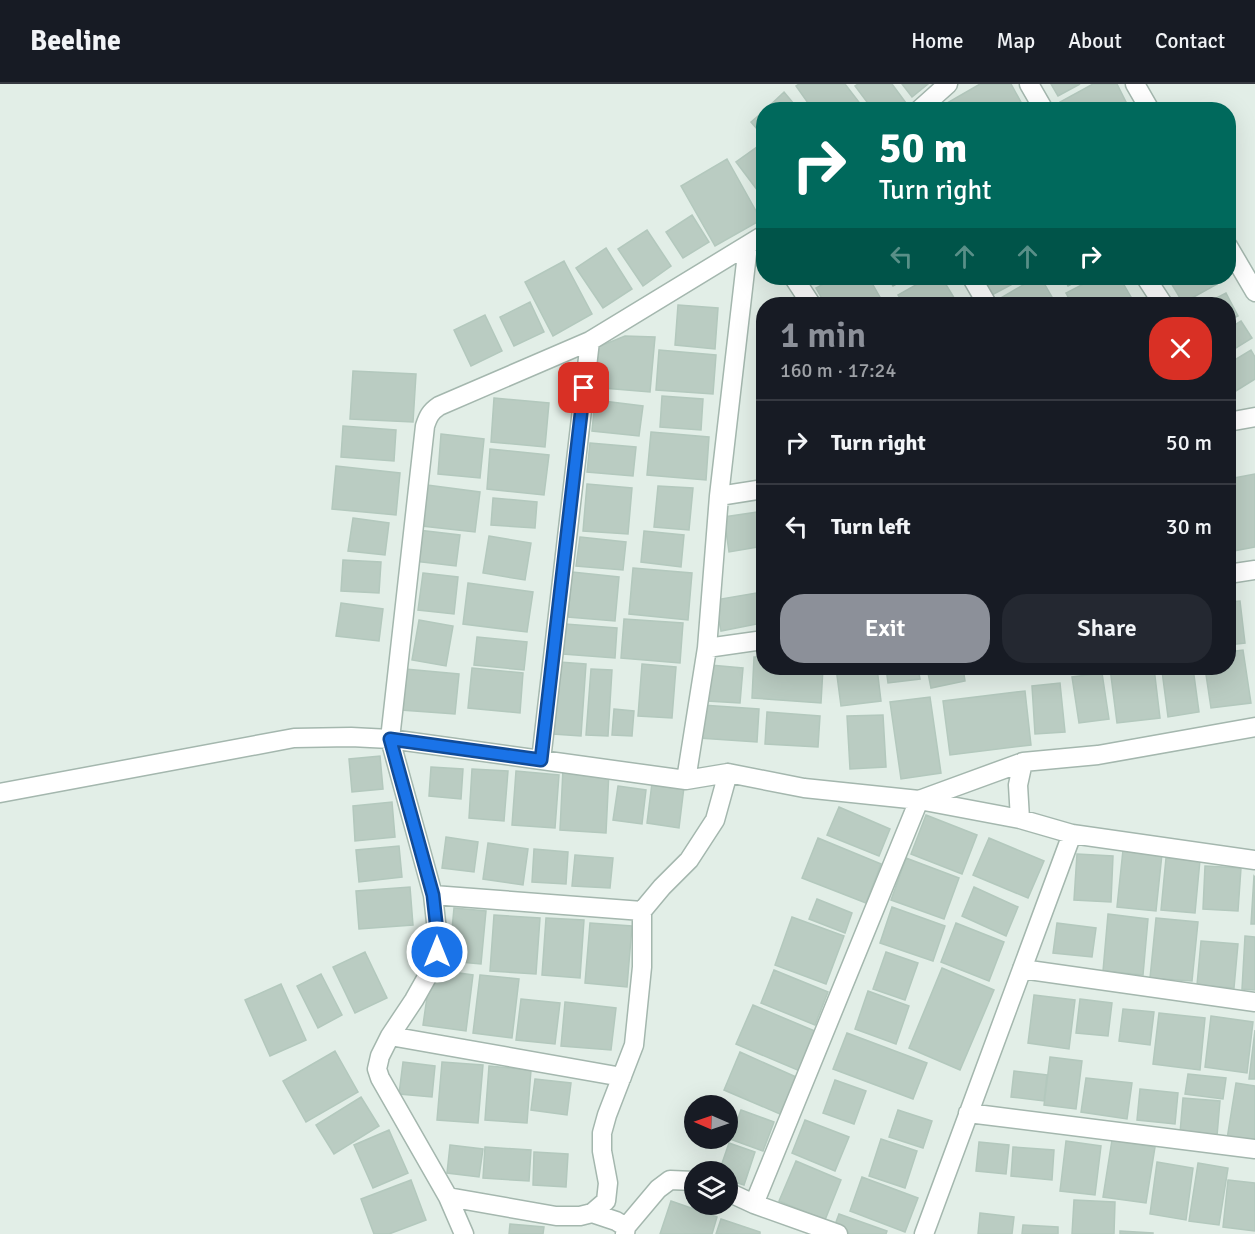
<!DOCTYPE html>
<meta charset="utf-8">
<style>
body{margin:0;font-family:Signika,sans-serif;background:#242831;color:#f1f3f6;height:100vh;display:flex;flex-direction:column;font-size:22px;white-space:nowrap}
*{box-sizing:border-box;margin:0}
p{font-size:20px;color:#9ea1a6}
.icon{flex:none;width:33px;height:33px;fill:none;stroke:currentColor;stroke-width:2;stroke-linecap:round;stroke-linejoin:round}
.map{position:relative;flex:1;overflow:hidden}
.drawer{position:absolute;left:756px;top:213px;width:480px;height:378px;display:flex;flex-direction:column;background:#171b24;border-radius:24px;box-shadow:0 6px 24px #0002}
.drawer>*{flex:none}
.banner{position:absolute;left:756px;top:18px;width:480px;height:183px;border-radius:24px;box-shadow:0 6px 24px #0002;background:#00695c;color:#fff;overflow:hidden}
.needle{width:39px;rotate:272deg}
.fabs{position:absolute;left:684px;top:1011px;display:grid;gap:12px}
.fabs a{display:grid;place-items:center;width:54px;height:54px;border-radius:50%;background:#171b24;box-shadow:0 6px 24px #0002;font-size:30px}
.pin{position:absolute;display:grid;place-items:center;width:51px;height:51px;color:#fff;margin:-26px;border-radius:12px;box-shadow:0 3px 9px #0006}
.me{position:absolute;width:66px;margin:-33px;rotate:0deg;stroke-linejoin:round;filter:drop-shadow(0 0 4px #0008)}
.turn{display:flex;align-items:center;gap:21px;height:126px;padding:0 24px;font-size:27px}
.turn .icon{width:78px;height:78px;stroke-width:2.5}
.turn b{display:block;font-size:42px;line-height:51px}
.lanes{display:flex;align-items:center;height:57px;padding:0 24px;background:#0003;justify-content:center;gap:30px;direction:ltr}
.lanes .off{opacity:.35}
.round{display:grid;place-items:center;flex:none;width:63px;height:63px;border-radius:24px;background:#242831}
.overview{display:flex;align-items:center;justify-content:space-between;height:102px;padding:0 24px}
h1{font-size:36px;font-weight:600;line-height:45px;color:#8c9099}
.button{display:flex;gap:12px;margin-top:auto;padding:12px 24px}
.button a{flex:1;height:69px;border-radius:24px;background:#8c9099;color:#fff;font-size:24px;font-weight:600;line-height:69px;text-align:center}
.button a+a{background:#242831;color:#f1f3f6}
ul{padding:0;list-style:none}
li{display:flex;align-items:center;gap:18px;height:84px;padding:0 24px;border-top:2px solid #363941}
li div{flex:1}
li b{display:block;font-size:22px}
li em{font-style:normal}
header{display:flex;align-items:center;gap:36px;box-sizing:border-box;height:84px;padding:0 30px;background:#171b24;border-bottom:2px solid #363941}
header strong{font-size:28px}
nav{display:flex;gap:33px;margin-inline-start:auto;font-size:21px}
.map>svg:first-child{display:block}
</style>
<header>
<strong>Beeline</strong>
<nav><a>Home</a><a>Map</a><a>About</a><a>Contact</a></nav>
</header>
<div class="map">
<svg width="1255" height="1150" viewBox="0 0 1255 1150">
<rect width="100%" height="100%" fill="#e2eee7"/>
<path fill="#baccc2" stroke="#b3c8bd" stroke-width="1.5" d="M 799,0 L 845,0 L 865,26 L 813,26 L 796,2 Z
M 858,0 L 892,0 L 906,19 L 899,26 L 873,26 L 855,2 Z
M 902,0 L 928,0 L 912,13 Z
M 980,0 L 1011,0 L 1022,20 L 1012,26 L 950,26 L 947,19 Z
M 1051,0 L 1080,0 L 1058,12 Z
M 1093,0 L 1117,0 L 1130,26 L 1064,26 L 1060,18 Z
M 784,8 L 799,26 L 765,26 Z
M 764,27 L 764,53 L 751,38 Z
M 764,58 L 764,115 L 736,78 Z
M 727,75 L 761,136 L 715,162 L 681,102 Z
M 692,131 L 709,158 L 683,174 L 666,148 Z
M 647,146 L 671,182 L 643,202 L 618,165 Z
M 606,164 L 632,205 L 603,224 L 576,184 Z
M 564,177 L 592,230 L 553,252 L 525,198 Z
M 834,194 L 869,194 L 881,215 L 871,220 L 825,220 L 816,204 Z
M 888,194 L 907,194 L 893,202 Z
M 928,194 L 942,194 L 956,217 L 950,220 L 904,220 L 898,211 Z
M 980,194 L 1024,194 L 990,212 Z
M 1035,194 L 1041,194 L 1056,220 L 1002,220 L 999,215 Z
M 1064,194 L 1083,194 L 1068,202 Z
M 1095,194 L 1120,194 L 1135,220 L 1072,220 L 1066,209 Z
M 1168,194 L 1225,194 L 1226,195 L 1183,219 Z
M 1226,209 L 1238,232 L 1228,237 L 1228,220 L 1205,220 Z
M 530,218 L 544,248 L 514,262 L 500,233 Z
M 678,221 L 718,224 L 715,265 L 675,261 Z
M 485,231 L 502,267 L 471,282 L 454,246 Z
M 1241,237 L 1252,254 L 1228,269 L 1228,245 Z
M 625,252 L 655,253 L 650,308 L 591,303 L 593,265 Z
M 659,266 L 716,271 L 713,310 L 656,306 Z
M 1251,266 L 1255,273 L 1255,295 L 1228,312 L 1228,280 Z
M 353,287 L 416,290 L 413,338 L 350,335 Z
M 662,312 L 703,315 L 701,346 L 660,343 Z
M 494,314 L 549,319 L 545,363 L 491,358 Z
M 595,316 L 643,322 L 639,352 L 592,347 Z
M 343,342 L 396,346 L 394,377 L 341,373 Z
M 651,348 L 709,353 L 706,396 L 647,391 Z
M 441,350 L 484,355 L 480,394 L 438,390 Z
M 590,359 L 636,363 L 633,392 L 587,388 Z
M 490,365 L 549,371 L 544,411 L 487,405 Z
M 336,382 L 400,389 L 396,431 L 332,425 Z
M 1255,390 L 1255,463 L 1228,468 L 1228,395 Z
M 587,400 L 632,404 L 628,450 L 583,447 Z
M 427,401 L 480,408 L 475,448 L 422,442 Z
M 658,402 L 693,404 L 689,446 L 654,443 Z
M 493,414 L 537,418 L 535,444 L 491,441 Z
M 764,427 L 764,462 L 729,468 L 724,433 Z
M 353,434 L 389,439 L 385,471 L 348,467 Z
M 418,446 L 460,451 L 456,482 L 414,477 Z
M 644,447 L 684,451 L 681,483 L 641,478 Z
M 489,452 L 531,459 L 525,496 L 483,489 Z
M 580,453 L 626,458 L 623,486 L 576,482 Z
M 343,476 L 381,478 L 379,509 L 341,507 Z
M 633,484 L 692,489 L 688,536 L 629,530 Z
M 572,488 L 619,493 L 615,537 L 568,533 Z
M 423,489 L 458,493 L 454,530 L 418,526 Z
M 468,499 L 533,508 L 527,548 L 463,540 Z
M 756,509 L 762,539 L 721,547 L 715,516 Z
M 1240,517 L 1245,559 L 1228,561 L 1228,518 Z
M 341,519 L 383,525 L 379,557 L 336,552 Z
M 624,535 L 683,539 L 680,579 L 621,574 Z
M 419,536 L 453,542 L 446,582 L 412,576 Z
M 565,540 L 617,544 L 615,574 L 563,570 Z
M 477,553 L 527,558 L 524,586 L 474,581 Z
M 1243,566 L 1251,619 L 1211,624 L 1205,584 L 1228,584 L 1228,568 Z
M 754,573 L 764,573 L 764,584 L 823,584 L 821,619 L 752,614 Z
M 559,578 L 586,580 L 581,652 L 553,650 Z
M 642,580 L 676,583 L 672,634 L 638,632 Z
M 710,581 L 743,584 L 740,619 L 707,617 Z
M 472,584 L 523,589 L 520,629 L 468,624 Z
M 836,584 L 877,584 L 881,617 L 841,622 Z
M 886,584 L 918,584 L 920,595 L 888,599 Z
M 927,584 L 963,584 L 965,597 L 931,604 Z
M 977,584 L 1011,584 L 978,588 Z
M 1110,584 L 1154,584 L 1160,634 L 1117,639 Z
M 1188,584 L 1193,584 L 1199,628 L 1168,633 L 1162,587 Z
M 405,585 L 459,590 L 455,630 L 401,626 Z
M 591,585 L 612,586 L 608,652 L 586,651 Z
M 1102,589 L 1109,635 L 1079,639 L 1072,593 Z
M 1060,599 L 1065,648 L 1035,650 L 1032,602 Z
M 1025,607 L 1031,661 L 950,671 L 943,617 Z
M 930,613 L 941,689 L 901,695 L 890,618 Z
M 702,621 L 759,625 L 757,658 L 699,654 Z
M 614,625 L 634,627 L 632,652 L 612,651 Z
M 767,628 L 820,632 L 818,663 L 765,660 Z
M 883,631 L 886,683 L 850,685 L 847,632 Z
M 380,672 L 383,705 L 352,708 L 349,675 Z
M 431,683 L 463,685 L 461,715 L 429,712 Z
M 472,685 L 508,687 L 504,737 L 469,734 Z
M 563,685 L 609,687 L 606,749 L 560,746 Z
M 516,687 L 559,691 L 555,744 L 512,741 Z
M 652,699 L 684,703 L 679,744 L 647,739 Z
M 618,702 L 646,706 L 642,740 L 613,736 Z
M 392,718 L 395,753 L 355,757 L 353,722 Z
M 839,723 L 890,745 L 879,772 L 827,751 Z
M 926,731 L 977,751 L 962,790 L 911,770 Z
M 446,753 L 478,758 L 474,788 L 442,784 Z
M 818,754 L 881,780 L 866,819 L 802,794 Z
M 989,754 L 1044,777 L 1028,814 L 973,791 Z
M 488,759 L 528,765 L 523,801 L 483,795 Z
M 399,762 L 402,793 L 359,798 L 356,766 Z
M 534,765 L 568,768 L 566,800 L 532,798 Z
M 1123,766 L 1162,770 L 1156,827 L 1117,823 Z
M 1077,770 L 1113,772 L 1111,818 L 1074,816 Z
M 575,771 L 613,774 L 610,804 L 572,802 Z
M 906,774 L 959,794 L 944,835 L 891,816 Z
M 1166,774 L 1200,776 L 1195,829 L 1161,826 Z
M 1205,782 L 1241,784 L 1238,827 L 1203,825 Z
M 1254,792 L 1255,793 L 1255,840 L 1251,840 Z
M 410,803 L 413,841 L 359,845 L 356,807 Z
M 974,803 L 1018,823 L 1006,852 L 962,832 Z
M 817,815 L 852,829 L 845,849 L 809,835 Z
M 892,823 L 945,842 L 933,877 L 880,859 Z
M 454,824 L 486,827 L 481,880 L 449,877 Z
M 1108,830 L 1148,835 L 1143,891 L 1103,887 Z
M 494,831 L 540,834 L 536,890 L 490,887 Z
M 792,833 L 844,852 L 826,900 L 775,881 Z
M 546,834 L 584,836 L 580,894 L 542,891 Z
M 1156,834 L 1198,838 L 1192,897 L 1150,894 Z
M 590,839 L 632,842 L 627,903 L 585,899 Z
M 956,839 L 1004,858 L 989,897 L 941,878 Z
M 1057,839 L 1096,844 L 1092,873 L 1053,869 Z
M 1245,852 L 1255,853 L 1255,906 L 1242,905 Z
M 1201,857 L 1238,860 L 1234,904 L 1197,901 Z
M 365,868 L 387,914 L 355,929 L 333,883 Z
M 886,868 L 918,879 L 905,916 L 873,905 Z
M 942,884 L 994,906 L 960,986 L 909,964 Z
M 431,885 L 473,891 L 466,947 L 423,941 Z
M 774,886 L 828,908 L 815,941 L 761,919 Z
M 321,890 L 342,931 L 318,944 L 297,902 Z
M 480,891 L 519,895 L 512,954 L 473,949 Z
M 281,900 L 306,956 L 270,972 L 245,916 Z
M 868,907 L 909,922 L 896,960 L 855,945 Z
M 1034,911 L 1075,916 L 1069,965 L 1028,959 Z
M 521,915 L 560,919 L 555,960 L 516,956 Z
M 1080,915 L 1112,919 L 1108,952 L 1076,949 Z
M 565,918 L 616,924 L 611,966 L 561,962 Z
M 753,921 L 817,948 L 800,987 L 736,960 Z
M 1123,925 L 1154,928 L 1150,961 L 1119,957 Z
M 1159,929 L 1205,934 L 1200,986 L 1153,980 Z
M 1211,932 L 1253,938 L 1247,989 L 1205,983 Z
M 1255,946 L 1255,995 L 1249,995 Z
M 847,949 L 927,979 L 913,1015 L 833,985 Z
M 335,967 L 358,1008 L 306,1038 L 283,997 Z
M 740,968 L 796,993 L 780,1030 L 724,1006 Z
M 1050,973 L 1082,977 L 1076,1025 L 1044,1021 Z
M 403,978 L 435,982 L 432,1013 L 399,1010 Z
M 442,978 L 483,981 L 478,1039 L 437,1036 Z
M 489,982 L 531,986 L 527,1039 L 485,1036 Z
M 1014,987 L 1047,991 L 1044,1017 L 1011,1013 Z
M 1188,990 L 1226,994 L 1223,1015 L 1185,1010 Z
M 1086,994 L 1132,999 L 1127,1035 L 1081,1028 Z
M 535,995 L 571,999 L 567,1031 L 531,1026 Z
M 835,996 L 866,1007 L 854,1040 L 823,1029 Z
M 1236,999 L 1255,1002 L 1255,1060 L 1227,1055 Z
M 1140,1005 L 1178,1009 L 1175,1040 L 1137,1036 Z
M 361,1013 L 379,1042 L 334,1070 L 316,1041 Z
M 1183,1014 L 1220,1017 L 1217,1052 L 1180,1049 Z
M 741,1026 L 774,1038 L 763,1067 L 730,1055 Z
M 898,1026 L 932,1037 L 923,1064 L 889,1053 Z
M 805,1036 L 849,1053 L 835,1087 L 792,1069 Z
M 389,1046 L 408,1089 L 373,1104 L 354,1061 Z
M 881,1055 L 917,1067 L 905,1104 L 869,1092 Z
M 1112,1056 L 1155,1063 L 1146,1119 L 1103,1113 Z
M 1066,1057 L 1101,1062 L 1095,1111 L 1060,1107 Z
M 979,1058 L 1009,1061 L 1006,1090 L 976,1087 Z
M 729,1059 L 755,1068 L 744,1101 L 728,1096 L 728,1088 L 719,1088 Z
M 450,1061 L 483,1065 L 479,1093 L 447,1089 Z
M 485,1063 L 531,1066 L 529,1097 L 483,1094 Z
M 1013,1063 L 1054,1066 L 1052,1096 L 1011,1092 Z
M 534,1068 L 568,1070 L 566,1103 L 533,1101 Z
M 796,1077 L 841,1096 L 825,1136 L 779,1117 Z
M 1157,1078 L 1193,1084 L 1186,1136 L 1150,1130 Z
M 1198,1079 L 1228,1084 L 1219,1141 L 1189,1137 Z
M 862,1093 L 918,1114 L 905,1148 L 850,1127 Z
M 411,1096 L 426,1136 L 389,1150 L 374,1150 L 361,1115 Z
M 1228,1096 L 1255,1099 L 1255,1147 L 1223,1143 Z
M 1074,1116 L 1115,1118 L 1114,1150 L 1072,1150 Z
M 671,1117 L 717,1133 L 712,1150 L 660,1150 Z
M 980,1129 L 1014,1133 L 1012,1150 L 978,1150 Z
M 839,1130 L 887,1147 L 886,1150 L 844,1150 L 833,1146 Z
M 721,1135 L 760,1148 L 760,1150 L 716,1150 Z
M 510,1140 L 544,1143 L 543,1150 L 509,1150 Z
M 1023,1141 L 1058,1143 L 1058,1150 L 1022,1150 Z
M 1120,1147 L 1153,1149 L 1153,1150 L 1120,1150 Z"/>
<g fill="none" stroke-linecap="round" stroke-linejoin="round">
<g stroke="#a4b7ae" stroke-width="21">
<path id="minor" d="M 1029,0 L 1044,26
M 1135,0 L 1150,26
M 919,26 L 948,0
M 1228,162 L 1255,208
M 794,194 L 811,220
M 972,194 L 987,220
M 1146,194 L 1163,220
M 1228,338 L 1255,333
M 719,412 L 764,405
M 1228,490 L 1255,486
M 707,564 L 764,556
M 541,676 L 590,257
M 686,696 L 707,564 L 719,412 L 748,161
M 0,709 L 294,654 L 351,653 L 390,655 L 686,696 L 728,689 L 804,704 L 919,716 L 1020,735 L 1072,750 L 1255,776
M 1020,735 L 1018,701 L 1023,678 L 1098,671 L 1255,643
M 433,811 L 642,827
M 1022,885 L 1255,918
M 390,952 L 622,993
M 968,1029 L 1255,1065
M 728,1108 L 754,1120 L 838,1150
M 448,1113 L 556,1132 L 580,1132 L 592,1129 L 606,1117 L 608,1099 L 602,1067 L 602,1049 L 607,1031 L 634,961 L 642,883 L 642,827 L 662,803 L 689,776 L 715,736 L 728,689
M 754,1120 L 919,716 L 1023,678
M 592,1129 L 616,1137 L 626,1143 L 625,1150
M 626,1143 L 658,1105 L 670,1096 L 694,1097
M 464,1150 L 448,1113 L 380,994 L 377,985 L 380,972 L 390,952 L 414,916 L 427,893 L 437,868 L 438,856 L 433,811 L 390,655 L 425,342 C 428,333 430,328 439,322 L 590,257 L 764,151
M 924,1150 L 1072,750"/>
</g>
<use href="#minor" stroke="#fff" stroke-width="18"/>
</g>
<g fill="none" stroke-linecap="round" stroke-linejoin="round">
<g stroke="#114b97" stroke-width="15">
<path id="route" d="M 437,868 L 438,856 L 433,811 L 390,655 L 541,676 L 584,304"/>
</g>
<use href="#route" stroke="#1a73e8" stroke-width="10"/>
</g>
</svg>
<div class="fabs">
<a><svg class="needle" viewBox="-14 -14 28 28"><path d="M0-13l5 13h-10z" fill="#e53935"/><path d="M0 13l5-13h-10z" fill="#9ea1a6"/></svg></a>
<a><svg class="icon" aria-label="layers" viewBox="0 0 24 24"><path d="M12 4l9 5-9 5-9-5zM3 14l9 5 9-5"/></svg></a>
</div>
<div class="pin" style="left:584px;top:304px;background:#d93025"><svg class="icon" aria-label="arrive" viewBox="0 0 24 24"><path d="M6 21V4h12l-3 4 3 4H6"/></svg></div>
<svg class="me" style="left:437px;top:868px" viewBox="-20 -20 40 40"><circle r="17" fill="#1a73e8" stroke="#fff" stroke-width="3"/><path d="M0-11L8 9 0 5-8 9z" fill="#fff"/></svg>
<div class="banner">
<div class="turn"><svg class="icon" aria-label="right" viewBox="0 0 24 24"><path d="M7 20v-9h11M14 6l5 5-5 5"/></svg><div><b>50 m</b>Turn right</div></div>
<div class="lanes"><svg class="icon off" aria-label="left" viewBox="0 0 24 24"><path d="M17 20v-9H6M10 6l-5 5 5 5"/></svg><svg class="icon off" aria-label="ahead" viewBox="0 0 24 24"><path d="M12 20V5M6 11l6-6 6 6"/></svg><svg class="icon off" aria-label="ahead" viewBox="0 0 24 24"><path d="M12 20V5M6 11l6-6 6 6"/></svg><svg class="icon" aria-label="right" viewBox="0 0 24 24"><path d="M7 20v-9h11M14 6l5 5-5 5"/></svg></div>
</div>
<section class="drawer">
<div class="overview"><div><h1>1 min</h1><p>160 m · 17:24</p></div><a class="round" style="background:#d93025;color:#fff"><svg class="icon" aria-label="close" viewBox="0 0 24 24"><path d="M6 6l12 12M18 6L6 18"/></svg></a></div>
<ul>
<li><svg class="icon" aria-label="right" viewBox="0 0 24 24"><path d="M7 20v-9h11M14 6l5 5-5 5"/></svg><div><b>Turn right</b></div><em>50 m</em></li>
<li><svg class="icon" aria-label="left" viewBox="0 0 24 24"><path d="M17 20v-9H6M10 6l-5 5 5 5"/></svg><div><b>Turn left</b></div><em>30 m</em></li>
</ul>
<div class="button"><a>Exit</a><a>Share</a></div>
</section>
</div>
